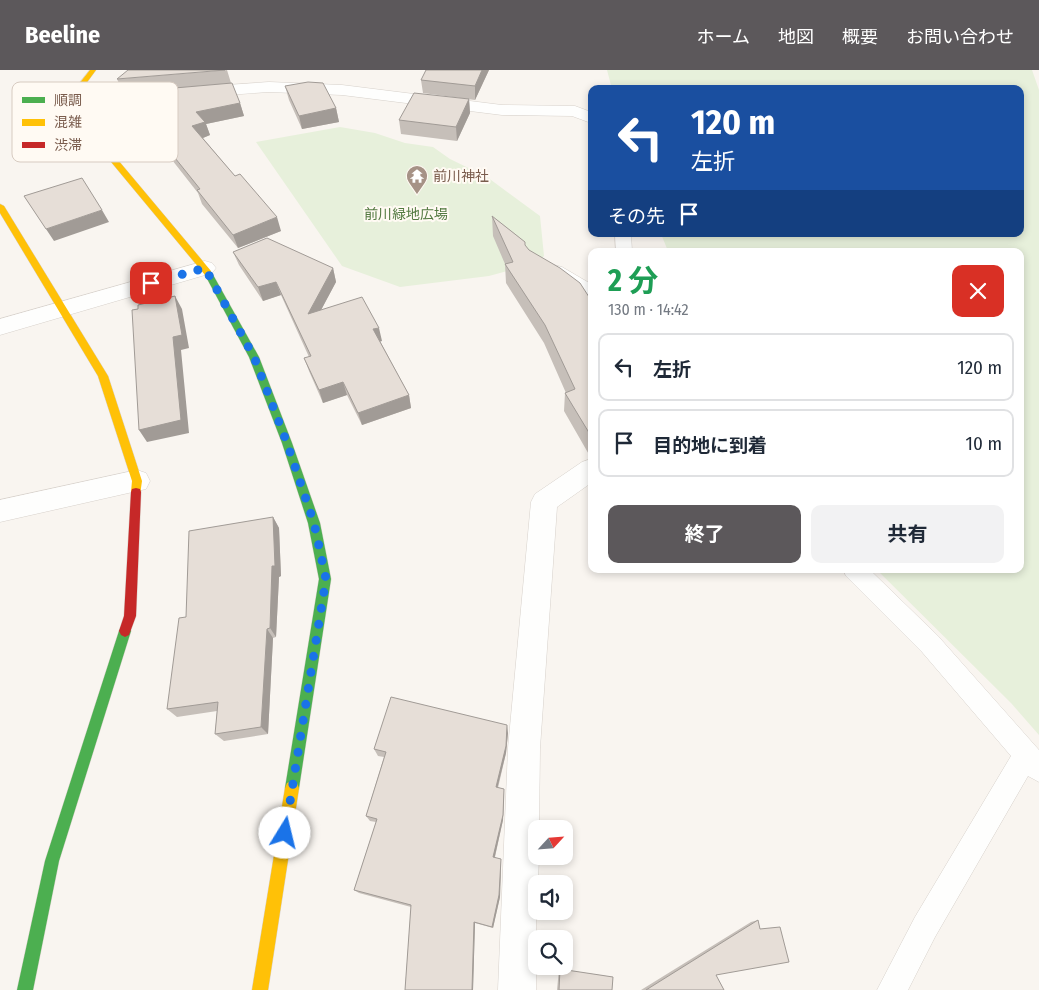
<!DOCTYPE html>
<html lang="ja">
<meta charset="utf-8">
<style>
body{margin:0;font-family:"Fira Sans Condensed","Noto Sans JP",sans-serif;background:#f2f2f3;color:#1f2937;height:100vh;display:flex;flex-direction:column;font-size:19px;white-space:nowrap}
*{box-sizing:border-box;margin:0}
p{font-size:16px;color:#747a83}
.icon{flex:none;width:28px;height:28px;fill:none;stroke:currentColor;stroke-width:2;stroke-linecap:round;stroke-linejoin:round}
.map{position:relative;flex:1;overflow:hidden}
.sheet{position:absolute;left:588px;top:178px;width:436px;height:325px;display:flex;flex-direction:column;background:#fff;border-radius:10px;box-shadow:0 2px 8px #0003}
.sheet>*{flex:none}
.top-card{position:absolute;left:588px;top:15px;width:436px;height:152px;border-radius:10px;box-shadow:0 2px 8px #0003;background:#1a4fa0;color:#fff;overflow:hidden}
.needle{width:32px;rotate:64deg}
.buttons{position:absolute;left:528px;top:750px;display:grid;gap:10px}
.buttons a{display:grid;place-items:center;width:45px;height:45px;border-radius:10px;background:#fff;box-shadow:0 2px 8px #0003;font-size:25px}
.pin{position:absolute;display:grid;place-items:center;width:42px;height:42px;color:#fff;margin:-21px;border-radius:10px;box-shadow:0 2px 8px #0006}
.me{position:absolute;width:55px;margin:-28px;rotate:9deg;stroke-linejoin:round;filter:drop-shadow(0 0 4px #0008)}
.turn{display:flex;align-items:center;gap:18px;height:105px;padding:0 20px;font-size:22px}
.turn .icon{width:65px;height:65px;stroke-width:2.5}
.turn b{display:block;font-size:35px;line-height:42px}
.then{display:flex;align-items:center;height:48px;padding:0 20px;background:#0003;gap:10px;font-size:19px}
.round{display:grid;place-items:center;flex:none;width:52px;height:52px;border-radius:10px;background:#f2f2f3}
.head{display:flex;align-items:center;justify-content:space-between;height:85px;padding:0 20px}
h1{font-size:30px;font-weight:700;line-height:38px;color:#1e9e55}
.cta{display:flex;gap:10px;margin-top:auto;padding:10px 20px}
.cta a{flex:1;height:58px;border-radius:10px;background:#5c585b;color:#fff;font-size:20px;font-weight:700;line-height:58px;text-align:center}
.cta a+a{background:#f2f2f3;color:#1f2937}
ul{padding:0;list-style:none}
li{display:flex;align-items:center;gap:15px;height:68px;margin:0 10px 8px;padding:0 10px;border:2px solid #e0e1e3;border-radius:10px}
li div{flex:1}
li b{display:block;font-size:19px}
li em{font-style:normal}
header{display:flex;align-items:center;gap:30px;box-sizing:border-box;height:70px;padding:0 25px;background:#5c585b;color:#fff}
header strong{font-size:24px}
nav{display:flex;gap:28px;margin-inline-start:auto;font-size:18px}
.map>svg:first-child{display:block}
</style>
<header>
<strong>Beeline</strong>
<nav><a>ホーム</a><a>地図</a><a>概要</a><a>お問い合わせ</a></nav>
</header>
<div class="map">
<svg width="1039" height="920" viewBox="0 0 1039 920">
<rect width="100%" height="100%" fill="#f9f5f0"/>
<path fill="#e7f0db" d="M 607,0 L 1032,0 L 1039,20 L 1039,665 L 1011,633 L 876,499 L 1020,499 L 1020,181 L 668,181 L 661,164 L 1020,164 L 1020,19 L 612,19 Z
M 340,57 L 375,63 L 405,73 L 433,77 L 450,89 L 487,107 L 540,146 L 544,186 L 537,193 L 489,206 L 400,217 L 342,196 L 256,72 Z"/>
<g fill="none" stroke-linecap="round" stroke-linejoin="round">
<g stroke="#d7d1cb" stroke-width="1">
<path id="lane" d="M 615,164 L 631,164 L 632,181 L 616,181 Z
M 843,499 L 869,499 L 938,566 L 1039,680 L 1039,712 L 1028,706 L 935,867 L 908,920 L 877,920 L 915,847 L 1011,686 L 922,582 L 846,506 Z"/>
</g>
<g stroke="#d7d1cb" stroke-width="1">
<path id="street" d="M 269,12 L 342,15 L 502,35 L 575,36 L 591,42 L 591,53 L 572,46 L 502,45 L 342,25 L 269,22 L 198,27 L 192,26 L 190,22 L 192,18 L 198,17 Z
M 158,20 L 164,21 L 166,25 L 164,29 L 67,39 L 61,38 L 58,34 L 61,30 L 67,29 Z
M 205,191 L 212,193 L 216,198 L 212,203 L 0,265 L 0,249 Z
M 554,195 L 562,197 L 591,214 L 591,231 L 583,229 L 546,207 L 543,202 L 546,197 Z
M 591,389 L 591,413 L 557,437 L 540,678 L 539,759 L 536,759 L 536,786 L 539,786 L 538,814 L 536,814 L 536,920 L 498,920 L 508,678 L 531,432 L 535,424 L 582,392 Z
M 137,400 L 146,403 L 150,411 L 146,419 L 0,452 L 0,430 Z"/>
</g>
<g stroke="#d9d2cb" stroke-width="1">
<path id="fast" d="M 208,200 L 212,203 L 259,287 L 292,373 L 320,453 L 331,509 L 299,718 L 297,723 L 292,725 L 287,723 L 285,718 L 319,509 L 308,453 L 282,373 L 249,287 L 204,203 Z
M 125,555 L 129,557 L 131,561 L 59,791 L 33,920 L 17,920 L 45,791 L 119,561 L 121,557 Z"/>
</g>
<g stroke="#d9d2cb" stroke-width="1">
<path id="slow" d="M 90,0 L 96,0 L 71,34 L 211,201 L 211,205 L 205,205 L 63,34 Z
M 0,134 L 4,136 L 108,306 L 142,411 L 140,425 L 132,425 L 131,422 L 132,411 L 98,306 L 0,143 Z
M 292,711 L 297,713 L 299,718 L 268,920 L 252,920 L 285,718 L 287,713 Z"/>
</g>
<g stroke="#d9d2cb" stroke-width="1">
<path id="jam" d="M 136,418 L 140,419 L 141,422 L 136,546 L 129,565 L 125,567 L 121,565 L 119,561 L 124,546 L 131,422 L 132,419 Z"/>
</g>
<use href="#lane" fill="#fefefd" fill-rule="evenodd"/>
<use href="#street" fill="#fefefd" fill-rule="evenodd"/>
<use href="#fast" fill="#4caf50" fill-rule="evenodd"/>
<use href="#slow" fill="#ffc107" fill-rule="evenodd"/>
<use href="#jam" fill="#c62828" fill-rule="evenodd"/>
</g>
<path fill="#c6bfb9" d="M 227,0 L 231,13 L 240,33 L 244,46 L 206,54 L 210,65 L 203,68 L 281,161 L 238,178 L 202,134 L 198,123 L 165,81 L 161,83 L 123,36 L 117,23 L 123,22 L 117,9 Z
M 426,0 L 489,0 L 475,30 L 423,23 L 421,10 Z
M 285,16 L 336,38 L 339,52 L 302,59 L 289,30 Z
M 469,29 L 470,43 L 457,71 L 401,64 L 399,50 Z
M 492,146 L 525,172 L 525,176 L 529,180 L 591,230 L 591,388 L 564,341 L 565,323 L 566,323 L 544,273 L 506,213 L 505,194 L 493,166 Z
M 233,182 L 333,198 L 336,212 L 321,240 L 382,271 L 380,271 L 409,325 L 411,338 L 362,355 L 347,325 L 323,333 L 309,301 L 304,288 L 309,287 L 281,225 L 263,231 L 239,195 Z
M 273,447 L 279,458 L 281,506 L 279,507 L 276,567 L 273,568 L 268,664 L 224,671 L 215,664 L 217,641 L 177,647 L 167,639 L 186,547 Z
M 508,663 L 506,683 L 498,718 L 504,725 L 503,750 L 495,787 L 501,792 L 500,827 L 493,858 L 475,853 L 473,920 L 405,920 L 411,837 L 359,823 L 354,820 L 376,752 L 370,751 L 366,746 L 384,687 L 378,686 L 374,679 Z
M 758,850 L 716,905 L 724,920 L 641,920 L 751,852 Z
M 559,899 L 613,907 L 612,920 L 557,920 Z"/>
<path fill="#a19b96" d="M 482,0 L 489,0 L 475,30 L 475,16 Z
M 469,29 L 470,43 L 457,71 L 456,57 Z
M 240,33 L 244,46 L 206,54 L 210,65 L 198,70 L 192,56 L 196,42 Z
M 336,38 L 339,52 L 302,59 L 299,46 Z
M 159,68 L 165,81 L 161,83 L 155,69 Z
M 102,140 L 109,152 L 54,171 L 46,159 Z
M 277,147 L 281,161 L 238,178 L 233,165 Z
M 333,198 L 336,212 L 312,257 L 308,244 Z
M 276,212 L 281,225 L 263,231 L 258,217 Z
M 175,226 L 182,239 L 189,278 L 181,280 L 189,363 L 147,372 L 139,360 Z
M 379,258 L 382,271 L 376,273 L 373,259 Z
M 343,312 L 347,325 L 323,333 L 319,320 Z
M 409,325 L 411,338 L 362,355 L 358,343 Z
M 273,447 L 279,458 L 281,506 L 279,507 L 276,567 L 270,558 Z
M 267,559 L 273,568 L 268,664 L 261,657 Z
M 507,655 L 508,663 L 506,683 L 496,723 L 496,717 Z
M 504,719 L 503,750 L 494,790 L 493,787 Z
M 501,789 L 501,792 L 500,827 L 493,858 L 492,857 Z
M 474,852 L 475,853 L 473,920 L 472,920 Z"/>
<path fill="#e6ded7" stroke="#a19b96" d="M 128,0 L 225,0 L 117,9 Z
M 426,0 L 482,0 L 475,16 L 421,10 Z
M 308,12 L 323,13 L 336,38 L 299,46 L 285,16 Z
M 232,13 L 240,33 L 196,42 L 205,52 L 192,56 L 235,106 L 240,104 L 277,147 L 233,165 L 197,120 L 200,119 L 159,68 L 155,69 L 117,23 Z
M 414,23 L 469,29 L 456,57 L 399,50 Z
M 82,108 L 102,140 L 46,159 L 24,126 Z
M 492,146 L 525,172 L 525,175 L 529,180 L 560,198 L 580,213 L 591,230 L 591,366 L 565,323 L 575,319 L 545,255 L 505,194 L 513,192 Z
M 267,168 L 333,198 L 308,244 L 362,227 L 379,258 L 373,259 L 409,325 L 358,343 L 343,312 L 319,320 L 304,288 L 311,286 L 276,212 L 258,217 L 233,182 Z
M 175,226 L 182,265 L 173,267 L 181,350 L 139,360 L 132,240 L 138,239 L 138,235 Z
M 273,447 L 275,496 L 272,496 L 270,558 L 267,559 L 261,657 L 215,664 L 218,632 L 167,639 L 179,548 L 186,547 L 189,461 Z
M 391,627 L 507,655 L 506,676 L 496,717 L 504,719 L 503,745 L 493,787 L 501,789 L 499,825 L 492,857 L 474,852 L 472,920 L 405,920 L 411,835 L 354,820 L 377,749 L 366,746 L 386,682 L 374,679 Z
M 758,850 L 760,859 L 780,857 L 789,892 L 716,905 L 724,920 L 646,920 Z
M 560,899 L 613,907 L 612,920 L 559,920 Z"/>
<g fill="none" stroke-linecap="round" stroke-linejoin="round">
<path stroke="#1a73e8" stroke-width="9" stroke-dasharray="0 16.2" d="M 151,213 L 205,198 L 254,287 L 287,373 L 314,453 L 326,509 L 285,763"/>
</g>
<defs>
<g id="temple-pin" transform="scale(1.125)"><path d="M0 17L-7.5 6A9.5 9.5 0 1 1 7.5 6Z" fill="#a69286" stroke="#fffaf3"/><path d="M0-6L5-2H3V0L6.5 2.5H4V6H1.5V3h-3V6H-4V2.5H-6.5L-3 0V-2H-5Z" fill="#fff"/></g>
</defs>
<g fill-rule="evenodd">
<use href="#temple-pin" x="417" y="106"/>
</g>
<g text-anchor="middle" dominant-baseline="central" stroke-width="4" stroke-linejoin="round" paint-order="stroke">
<g font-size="14" fill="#7a5c4d" stroke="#fffaf3" text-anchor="start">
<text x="433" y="106">前川神社</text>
</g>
<g font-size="14" fill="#537a41" stroke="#fffaf3">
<text x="406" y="144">前川緑地広場</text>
</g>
</g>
<rect x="12" y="12" width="166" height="80" rx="8" fill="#fffaf3" stroke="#d7cbc1" stroke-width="1"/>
<rect x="22" y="27" width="23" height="6" fill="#4caf50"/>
<rect x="22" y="49" width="23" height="7" fill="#ffc107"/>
<rect x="22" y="72" width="23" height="6" fill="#c62828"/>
<g font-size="14" fill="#7a5c4d">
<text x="54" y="35">順調</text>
<text x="54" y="57">混雑</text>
<text x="54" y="80">渋滞</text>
</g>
</svg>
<div class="buttons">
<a><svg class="needle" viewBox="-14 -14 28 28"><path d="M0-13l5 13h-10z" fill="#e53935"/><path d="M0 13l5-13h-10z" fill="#747a83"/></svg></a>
<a><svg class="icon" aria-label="sound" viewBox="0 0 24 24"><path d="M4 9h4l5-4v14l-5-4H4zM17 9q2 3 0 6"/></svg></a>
<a><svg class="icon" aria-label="search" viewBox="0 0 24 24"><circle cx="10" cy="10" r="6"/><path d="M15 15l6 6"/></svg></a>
</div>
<div class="pin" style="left:151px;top:213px;background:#d93025"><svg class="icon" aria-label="arrive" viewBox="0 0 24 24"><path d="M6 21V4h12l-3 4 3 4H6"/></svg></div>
<svg class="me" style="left:285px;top:763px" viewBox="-20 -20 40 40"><circle r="19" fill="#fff"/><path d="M0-13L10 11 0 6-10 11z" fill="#1a73e8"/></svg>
<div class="top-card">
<div class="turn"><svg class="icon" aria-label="left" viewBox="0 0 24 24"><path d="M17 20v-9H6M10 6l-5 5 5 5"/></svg><div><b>120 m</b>左折</div></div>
<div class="then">その先<svg class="icon" aria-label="arrive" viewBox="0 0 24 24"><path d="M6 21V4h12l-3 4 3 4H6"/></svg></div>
</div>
<section class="sheet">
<div class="head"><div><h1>2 分</h1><p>130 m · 14:42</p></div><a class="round" style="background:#d93025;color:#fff"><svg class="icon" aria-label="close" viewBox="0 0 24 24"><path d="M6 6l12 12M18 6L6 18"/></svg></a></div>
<ul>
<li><svg class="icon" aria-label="left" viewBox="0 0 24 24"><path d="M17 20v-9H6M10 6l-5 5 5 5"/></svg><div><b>左折</b></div><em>120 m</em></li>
<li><svg class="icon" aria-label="arrive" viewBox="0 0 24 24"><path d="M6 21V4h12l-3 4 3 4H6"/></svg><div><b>目的地に到着</b></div><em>10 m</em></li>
</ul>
<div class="cta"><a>終了</a><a>共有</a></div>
</section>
</div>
